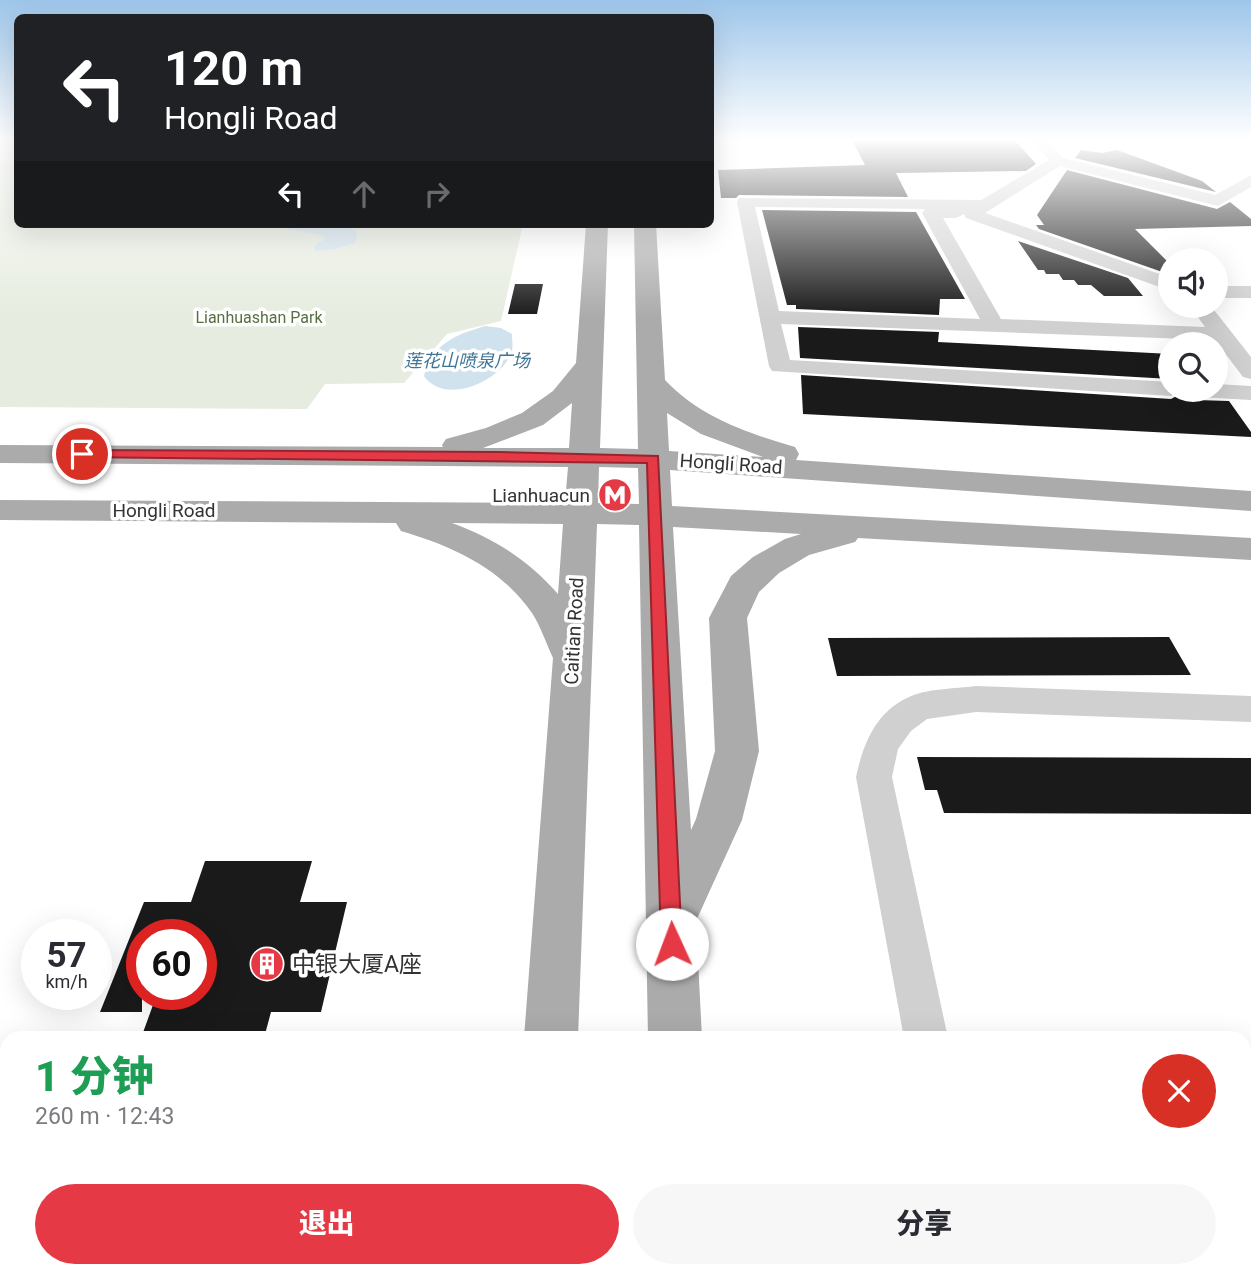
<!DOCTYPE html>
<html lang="zh">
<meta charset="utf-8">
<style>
body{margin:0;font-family:Roboto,"Noto Sans SC",sans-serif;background:#f7f7f7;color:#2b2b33;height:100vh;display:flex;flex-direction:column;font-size:26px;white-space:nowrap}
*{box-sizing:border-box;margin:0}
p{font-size:23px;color:#7c7c81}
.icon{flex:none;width:38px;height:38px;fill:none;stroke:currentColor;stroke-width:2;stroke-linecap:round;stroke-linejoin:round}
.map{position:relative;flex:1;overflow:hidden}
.sheet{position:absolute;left:0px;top:1031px;width:1251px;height:247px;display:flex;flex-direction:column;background:#fff;border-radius:21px 21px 0 0;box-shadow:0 7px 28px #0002}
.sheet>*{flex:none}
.top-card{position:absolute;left:14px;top:14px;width:700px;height:214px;border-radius:10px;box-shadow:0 7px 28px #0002;background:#202124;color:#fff;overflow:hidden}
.fabs{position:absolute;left:1158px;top:248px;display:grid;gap:14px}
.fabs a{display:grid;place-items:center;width:70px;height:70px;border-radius:50%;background:#fff;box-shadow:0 7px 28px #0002;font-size:35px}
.speed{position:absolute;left:21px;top:919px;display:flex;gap:14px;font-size:35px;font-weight:700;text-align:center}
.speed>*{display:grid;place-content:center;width:91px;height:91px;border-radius:50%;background:#fff;box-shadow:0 7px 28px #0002;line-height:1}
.speed small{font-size:18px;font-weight:400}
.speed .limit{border:10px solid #d22;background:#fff;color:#111}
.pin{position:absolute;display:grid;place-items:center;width:60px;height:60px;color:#fff;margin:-30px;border:4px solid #fff;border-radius:50%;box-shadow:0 2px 7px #0007}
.me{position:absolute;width:77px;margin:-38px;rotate:358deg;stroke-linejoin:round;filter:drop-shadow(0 0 5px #0008)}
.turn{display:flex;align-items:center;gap:24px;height:147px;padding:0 35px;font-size:32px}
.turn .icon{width:91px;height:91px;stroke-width:2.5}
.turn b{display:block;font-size:49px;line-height:60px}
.lanes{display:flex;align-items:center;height:66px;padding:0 35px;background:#0003;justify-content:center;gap:35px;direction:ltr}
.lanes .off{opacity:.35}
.round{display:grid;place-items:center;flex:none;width:74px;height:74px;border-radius:37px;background:#f7f7f7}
.overview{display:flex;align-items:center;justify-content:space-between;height:119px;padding:0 35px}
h1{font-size:42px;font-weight:800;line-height:52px;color:#1e9e55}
.action{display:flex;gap:14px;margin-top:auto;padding:14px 35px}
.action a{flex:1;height:80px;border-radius:42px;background:#e63946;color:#fff;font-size:28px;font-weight:800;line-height:80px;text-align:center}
.action a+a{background:#f7f7f7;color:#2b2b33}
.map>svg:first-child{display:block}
</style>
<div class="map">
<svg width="1251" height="1277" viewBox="0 0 1251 1277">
<rect width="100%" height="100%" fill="#fff"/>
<path fill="#e6ecdf" d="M 0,138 L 17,138 L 18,224 L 523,224 L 501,321 L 447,334 L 404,383 L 325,384 L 307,409 L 0,407 Z"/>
<path fill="#cfe2ee" d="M 261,224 L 346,224 L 357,233 L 355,243 L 335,249 L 316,251 L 314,246 L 326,238 L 316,234 Z
M 485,326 L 501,328 L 512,334 C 512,341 514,350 510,356 C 497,383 444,405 424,376 C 432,344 455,335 485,326 Z"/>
<path fill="#1a1a1a" d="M 851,138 L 1013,138 L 1036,164 L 1026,171 L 896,173 L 908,197 L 739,195 L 736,198 L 721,198 L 718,170 L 865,165 Z
M 1081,150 L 1102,153 L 1117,150 L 1202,181 L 1216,192 L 1075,158 Z
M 1067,170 L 1217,209 L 1230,202 L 1251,219 L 1251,226 L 1135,229 L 1171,265 L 1171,275 L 1039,229 L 1036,225 L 1044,225 L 1037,215 Z
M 762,210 L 916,212 L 965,299 L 940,299 L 939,315 L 796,309 L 796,305 L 787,305 Z
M 1018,241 L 1128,278 L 1143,296 L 1104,296 L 1091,285 L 1078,285 L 1074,280 L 1063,280 L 1059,274 L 1046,274 L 1044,270 L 1038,270 Z
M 515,284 L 543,284 L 537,314 L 508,314 Z
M 798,327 L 939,332 L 938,342 L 1171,354 L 1171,379 L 800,358 Z
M 801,375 L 1171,399 L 1184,392 L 1188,398 L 1196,400 L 1229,401 L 1251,432 L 1251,437 L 803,414 Z
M 1169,637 L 1191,675 L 837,676 L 828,638 Z
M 917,757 L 1251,758 L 1251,814 L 944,813 L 937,790 L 925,790 Z
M 205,861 L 312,861 L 300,902 L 347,902 L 321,1012 L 271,1012 L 264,1038 L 141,1038 L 157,994 L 201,994 L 201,934 L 142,934 L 142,1012 L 100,1012 L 144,902 L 191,902 Z"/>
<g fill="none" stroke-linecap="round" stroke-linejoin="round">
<path fill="#d0d0d0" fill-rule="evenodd" d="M 1030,138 L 1045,138 L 1063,158 L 1215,195 L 1251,175 L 1251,187 L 1218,206 L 1060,166 L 985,213 L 1171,278 L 1171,291 L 966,218 L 964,214 L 956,218 L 943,218 L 1001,319 L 1205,327 L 1190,306 L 1211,306 L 1251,357 L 1251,379 L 1243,377 L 1215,340 L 781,324 L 790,360 L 1171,382 L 1171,390 L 1182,390 L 1171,396 L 772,371 L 769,366 L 737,202 L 739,198 L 981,200 L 1049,160 ZM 755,207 L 925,209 L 922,213 L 980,319 L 779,311 Z
M 1216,286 L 1251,286 L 1251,298 L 1216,298 Z
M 1216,384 L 1251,386 L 1251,400 L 1197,397 L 1189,395 L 1186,390 L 1216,390 Z
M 976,686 L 1251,696 L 1251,722 L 976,712 L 927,719 L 911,731 L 898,749 L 892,777 L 948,1038 L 904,1038 L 856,777 C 863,745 875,713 907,698 C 926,688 955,689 976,686 Z
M 1244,1165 L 1251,1165 L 1251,1215 L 1244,1215 Z
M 947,1270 L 999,1270 L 1001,1277 L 949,1277 Z"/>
<path fill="#ababab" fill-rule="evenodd" d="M 586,224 L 608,224 L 600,448 L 638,449 L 634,224 L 656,224 L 665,380 C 700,417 747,433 795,447 L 799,454 L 796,460 L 1251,491 L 1251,511 L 670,470 L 672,506 L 1251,538 L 1251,560 L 858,538 L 855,542 L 809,555 L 779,573 L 759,592 L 747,618 L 759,751 L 742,820 L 696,921 L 702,1038 L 648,1038 L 639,525 L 597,524 L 578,1038 L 524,1038 L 553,658 C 546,643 541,627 532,613 C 501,568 452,546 401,531 L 396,523 L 0,520 L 0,500 L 565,503 L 568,467 L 0,463 L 0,445 L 443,447 L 442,445 L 446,439 L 486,428 L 522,413 L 553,391 L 576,363 ZM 572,403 L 569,448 L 483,448 L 543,425 ZM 667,413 L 701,434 L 763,457 L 669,451 ZM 599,467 L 638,468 L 639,504 L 598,503 ZM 452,523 L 563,524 L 558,594 C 528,560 495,539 452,523 ZM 673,527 L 801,534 L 785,539 L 753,557 L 731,576 L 709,618 L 715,751 L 696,819 L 691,830 Z
M 506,1270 L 570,1270 L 569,1277 L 505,1277 Z
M 651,1270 L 715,1270 L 715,1277 L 651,1277 Z"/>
</g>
<linearGradient id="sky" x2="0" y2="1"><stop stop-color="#9ec6ea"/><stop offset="0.44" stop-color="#fff"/><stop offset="1" stop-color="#fff" stop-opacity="0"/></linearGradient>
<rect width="1251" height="317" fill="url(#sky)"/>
<path fill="#e63946" stroke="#96252e" stroke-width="2" d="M 82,450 L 499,452 L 658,456 L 682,944 L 679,951 L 672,954 L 664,951 L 661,944 L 647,463 L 77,457 L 75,454 Z"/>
<defs>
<g id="metro-disc" transform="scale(1.75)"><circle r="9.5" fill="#e63946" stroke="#fff"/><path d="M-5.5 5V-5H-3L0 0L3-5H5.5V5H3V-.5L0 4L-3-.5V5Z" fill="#fff"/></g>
<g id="building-disc" transform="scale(1.75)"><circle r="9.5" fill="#e63946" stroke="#fff"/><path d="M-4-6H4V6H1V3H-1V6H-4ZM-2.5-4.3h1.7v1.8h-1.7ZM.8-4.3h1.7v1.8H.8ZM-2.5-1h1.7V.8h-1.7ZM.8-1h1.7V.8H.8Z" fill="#fff"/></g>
</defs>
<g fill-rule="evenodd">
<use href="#metro-disc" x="615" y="495"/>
<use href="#building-disc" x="267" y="964"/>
</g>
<g text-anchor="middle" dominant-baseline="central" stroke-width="7" stroke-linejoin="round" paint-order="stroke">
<g font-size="16" fill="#56703f" stroke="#fff">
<text x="259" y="317">Lianhuashan Park</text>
</g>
<g font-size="18" font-style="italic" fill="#3f7597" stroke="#fff">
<text x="467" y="360">莲花山喷泉广场</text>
</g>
<g font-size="19" fill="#333" stroke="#fff">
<text transform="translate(731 464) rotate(4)">Hongli Road</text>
<text x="164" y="510">Hongli Road</text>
<text transform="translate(574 631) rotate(-87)">Caitian Road</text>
</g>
<g font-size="19" fill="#333" stroke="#fff" text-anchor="end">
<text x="590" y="495">Lianhuacun</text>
</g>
<g font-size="23" fill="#333" stroke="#fff" text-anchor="start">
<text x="292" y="964">中银大厦A座</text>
</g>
</g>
</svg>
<div class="fabs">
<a><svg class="icon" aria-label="sound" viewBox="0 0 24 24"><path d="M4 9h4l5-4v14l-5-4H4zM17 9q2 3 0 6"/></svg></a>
<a><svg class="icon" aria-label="search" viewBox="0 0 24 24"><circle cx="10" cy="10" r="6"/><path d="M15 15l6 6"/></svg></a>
</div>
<div class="speed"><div>57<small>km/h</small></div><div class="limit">60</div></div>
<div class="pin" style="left:82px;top:454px;background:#d93025"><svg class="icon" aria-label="arrive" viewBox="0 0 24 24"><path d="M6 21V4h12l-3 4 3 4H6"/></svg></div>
<svg class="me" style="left:672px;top:944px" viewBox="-20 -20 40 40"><circle r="19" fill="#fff"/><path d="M0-13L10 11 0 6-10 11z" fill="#e63946"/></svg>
<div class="top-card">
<div class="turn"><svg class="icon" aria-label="left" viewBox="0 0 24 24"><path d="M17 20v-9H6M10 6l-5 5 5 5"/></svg><div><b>120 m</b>Hongli Road</div></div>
<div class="lanes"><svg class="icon" aria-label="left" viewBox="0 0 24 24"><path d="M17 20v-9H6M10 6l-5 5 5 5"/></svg><svg class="icon off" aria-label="ahead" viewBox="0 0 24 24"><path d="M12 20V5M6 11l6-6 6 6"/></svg><svg class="icon off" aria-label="right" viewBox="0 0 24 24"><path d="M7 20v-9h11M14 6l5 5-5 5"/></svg></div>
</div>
<section class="sheet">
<div class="overview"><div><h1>1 分钟</h1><p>260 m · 12:43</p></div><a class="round" style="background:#d93025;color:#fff"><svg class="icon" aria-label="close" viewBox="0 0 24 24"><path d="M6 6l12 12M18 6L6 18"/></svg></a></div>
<div class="action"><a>退出</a><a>分享</a></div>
</section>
</div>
